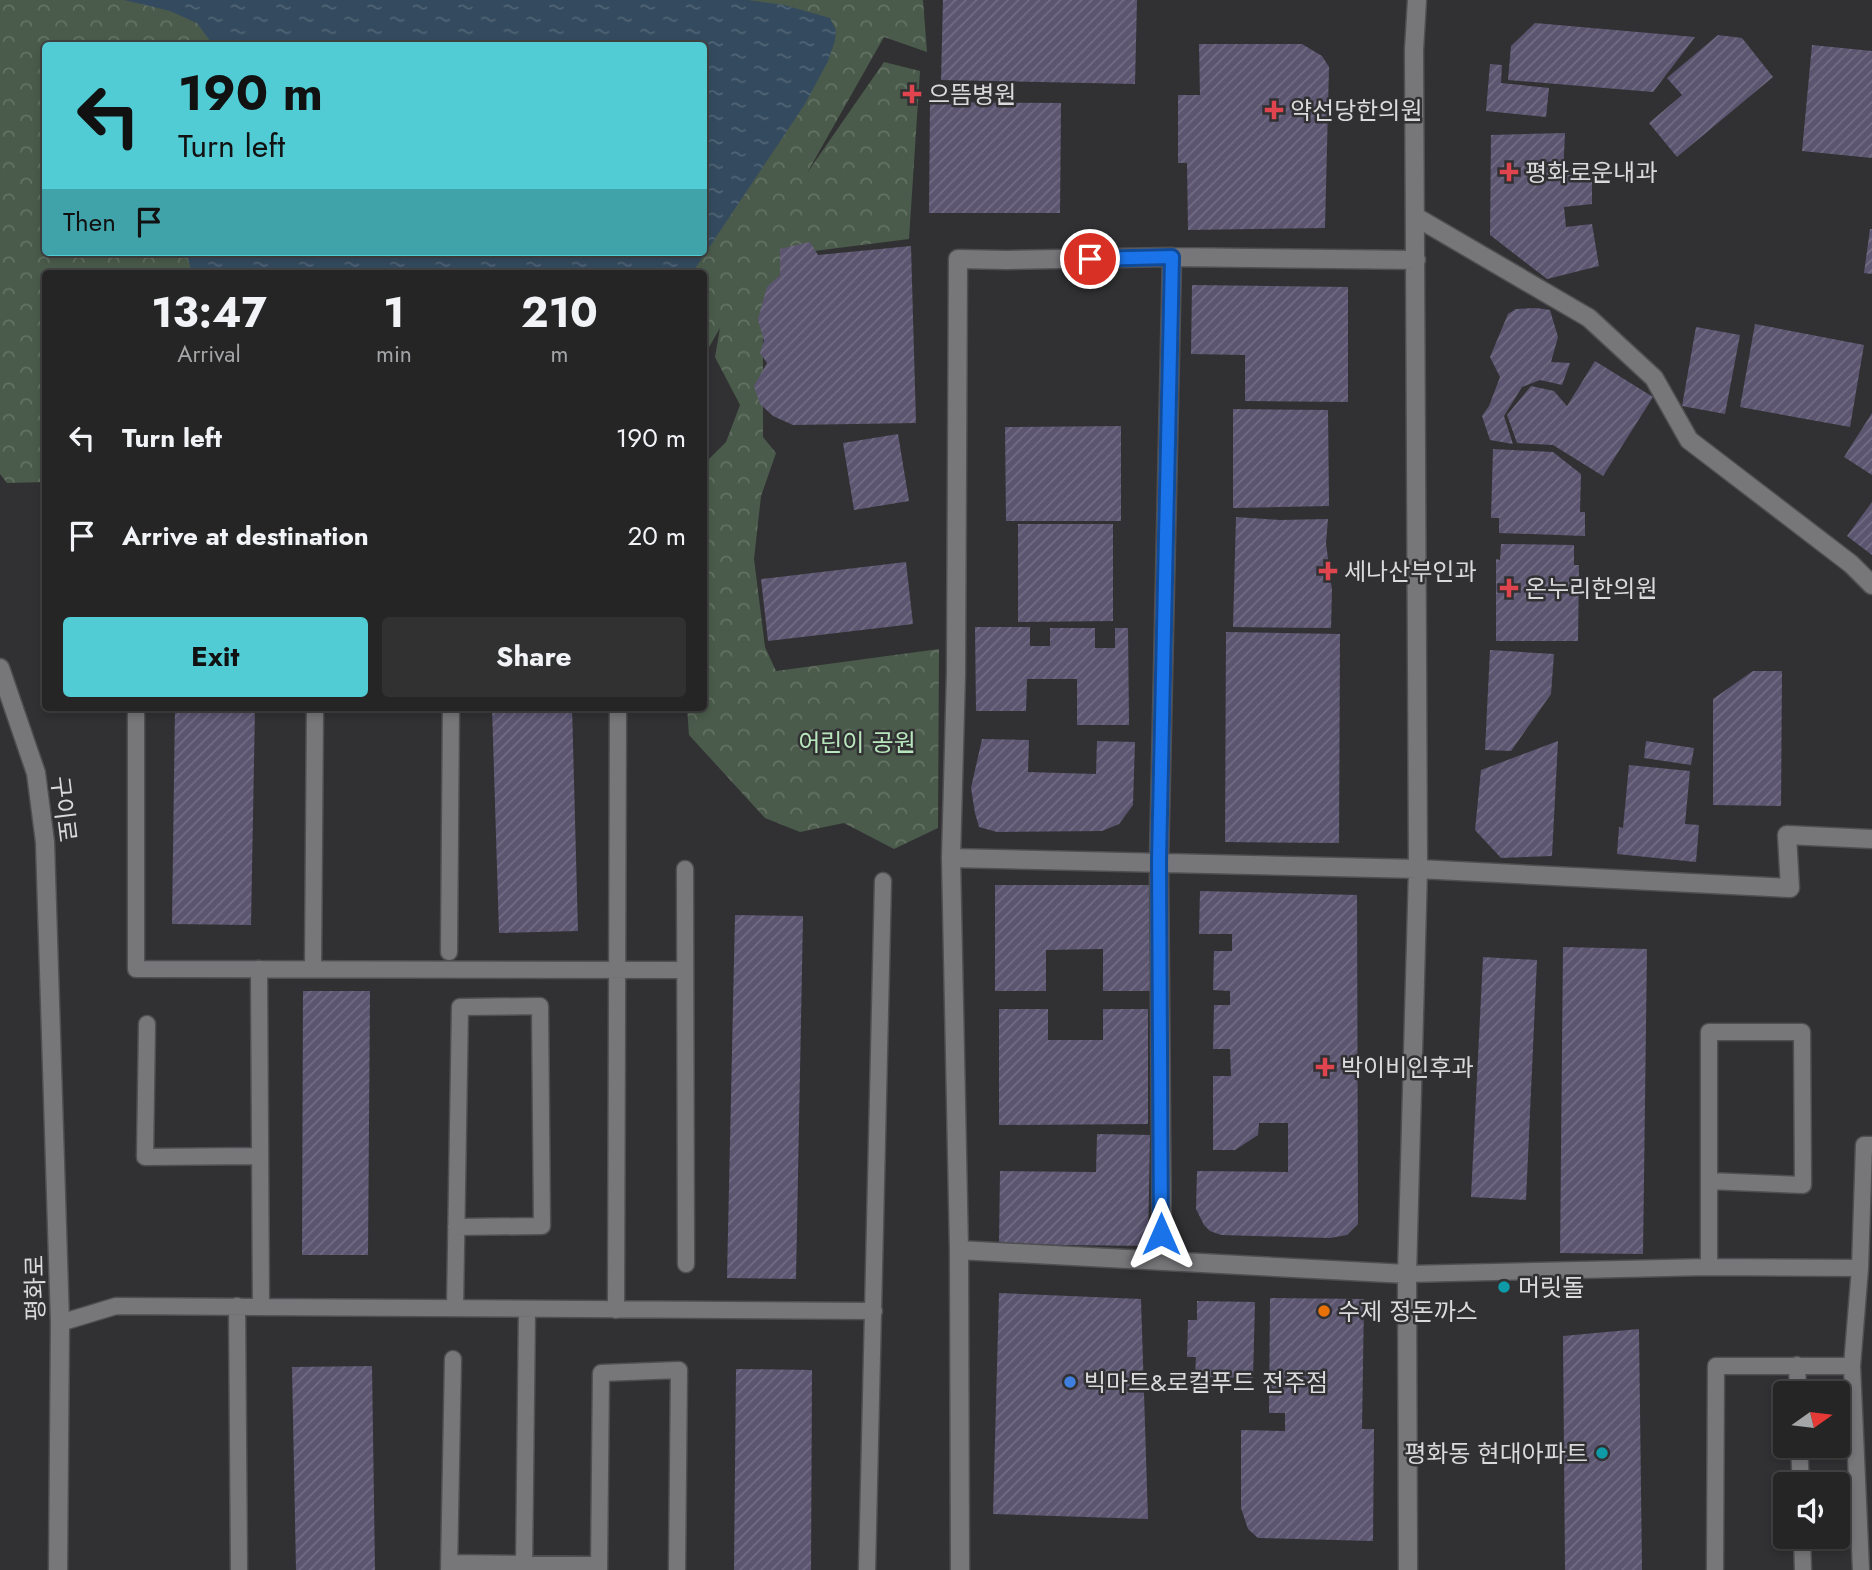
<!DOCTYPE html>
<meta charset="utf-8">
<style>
body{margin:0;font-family:Jost,"Noto Sans KR",sans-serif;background:#313132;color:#f1f3f6;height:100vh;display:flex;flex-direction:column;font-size:26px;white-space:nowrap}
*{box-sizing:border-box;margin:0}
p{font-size:23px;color:#a3a5a7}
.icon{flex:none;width:38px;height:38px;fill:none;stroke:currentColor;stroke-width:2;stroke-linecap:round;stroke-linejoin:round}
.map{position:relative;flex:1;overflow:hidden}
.sheet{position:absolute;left:42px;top:270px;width:665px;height:441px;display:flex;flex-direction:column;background:#252526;border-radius:7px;box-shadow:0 4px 10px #0003,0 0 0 2px #424243}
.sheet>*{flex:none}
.hud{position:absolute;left:42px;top:42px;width:665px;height:214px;border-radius:7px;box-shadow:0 4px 10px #0003,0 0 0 2px #424243;background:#51ccd4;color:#111;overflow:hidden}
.needle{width:46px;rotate:76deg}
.fabs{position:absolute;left:1773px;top:1381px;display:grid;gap:14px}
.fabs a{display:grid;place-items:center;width:77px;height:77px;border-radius:7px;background:#252526;box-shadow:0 4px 10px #0003,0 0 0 2px #424243;font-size:35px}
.pin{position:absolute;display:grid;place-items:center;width:60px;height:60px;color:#fff;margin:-30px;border:4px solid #fff;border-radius:50%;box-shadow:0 2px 7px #0007}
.me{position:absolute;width:77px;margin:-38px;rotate:0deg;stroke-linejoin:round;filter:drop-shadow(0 0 5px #0008)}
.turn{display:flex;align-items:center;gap:24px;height:147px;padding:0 21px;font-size:32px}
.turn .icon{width:91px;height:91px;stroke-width:2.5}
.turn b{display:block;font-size:49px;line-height:60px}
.then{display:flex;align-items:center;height:66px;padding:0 21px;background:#0003;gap:14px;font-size:26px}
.eta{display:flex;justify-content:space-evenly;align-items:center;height:119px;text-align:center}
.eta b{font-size:42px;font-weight:700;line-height:49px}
.action{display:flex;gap:14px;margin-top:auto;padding:14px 21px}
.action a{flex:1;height:80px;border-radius:7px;background:#51ccd4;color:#111;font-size:28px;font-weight:700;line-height:80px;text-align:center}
.action a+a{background:#313132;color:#f1f3f6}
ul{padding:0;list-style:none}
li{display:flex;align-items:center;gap:21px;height:98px;padding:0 21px}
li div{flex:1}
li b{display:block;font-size:26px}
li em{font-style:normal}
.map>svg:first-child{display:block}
</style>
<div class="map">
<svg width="1872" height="1570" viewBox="0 0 1872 1570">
<defs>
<pattern id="park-crowns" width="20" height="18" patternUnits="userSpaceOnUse" patternTransform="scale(1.75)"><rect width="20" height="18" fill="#4a5b4b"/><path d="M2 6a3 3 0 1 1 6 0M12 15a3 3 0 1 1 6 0" fill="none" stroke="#647264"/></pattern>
<pattern id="water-ripples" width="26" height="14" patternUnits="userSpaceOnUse" patternTransform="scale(1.75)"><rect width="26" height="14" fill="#344b5f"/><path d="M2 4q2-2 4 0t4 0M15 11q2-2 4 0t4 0" fill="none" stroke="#516475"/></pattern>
<pattern id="building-hatch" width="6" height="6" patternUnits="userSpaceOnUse" patternTransform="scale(1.75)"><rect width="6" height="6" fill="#5b5570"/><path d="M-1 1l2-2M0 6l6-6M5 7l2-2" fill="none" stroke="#726d84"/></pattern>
</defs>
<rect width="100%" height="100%" fill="#313133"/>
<path fill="url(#park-crowns)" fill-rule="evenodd" d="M 0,0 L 923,0 L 927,52 L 884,37 L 807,173 L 884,62 L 920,71 L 909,239 L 791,254 L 763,305 L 763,437 L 776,453 L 761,496 L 754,559 L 765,647 L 776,671 L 939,649 L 938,828 L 894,849 L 844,823 L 800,832 L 765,818 L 689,735 L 687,707 L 704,707 L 704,464 L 726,442 L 740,405 L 715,357 L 720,328 L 704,356 L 704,273 L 46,273 L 45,482 L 7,483 L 0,474 ZM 46,46 L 704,46 L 704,252 L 46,252 Z"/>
<path fill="url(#water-ripples)" d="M 124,0 L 748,0 L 784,5 L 830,18 L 836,30 L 835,41 L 828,61 L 805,104 L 692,273 L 192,273 L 186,252 L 704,252 L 704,46 L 213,45 L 197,23 L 170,11 Z"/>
<path fill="url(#building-hatch)" d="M 943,0 L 1137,0 L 1135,84 L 941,80 Z
M 1535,23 L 1695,37 L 1653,92 L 1508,80 L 1511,46 Z
M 1718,35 L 1742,38 L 1773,77 L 1677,157 L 1649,123 L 1682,95 L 1667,78 Z
M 1199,44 L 1302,44 L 1322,56 L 1329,67 L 1325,228 L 1188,230 L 1187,163 L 1178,163 L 1178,95 L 1200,95 Z
M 1812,45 L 1872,51 L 1872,158 L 1802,151 Z
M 1490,64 L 1502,65 L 1501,83 L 1549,88 L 1546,117 L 1486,111 Z
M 930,102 L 1061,103 L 1060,213 L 929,213 Z
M 1565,133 L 1563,175 L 1592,175 L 1592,204 L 1564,207 L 1566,227 L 1592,224 L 1599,266 L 1547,279 L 1490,235 L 1491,135 Z
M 1870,229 L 1872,229 L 1872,274 L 1864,273 Z
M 810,242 L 818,255 L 911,246 L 916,423 L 793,425 L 773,416 L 760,404 L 754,386 L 767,363 L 760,353 L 764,341 L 758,319 L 767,287 L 780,275 L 780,249 Z
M 1192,285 L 1348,287 L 1348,402 L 1245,401 L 1245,355 L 1191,354 Z
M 1536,308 L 1550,310 L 1558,337 L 1551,362 L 1570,363 L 1562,385 L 1540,380 L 1522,387 L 1504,416 L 1513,444 L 1490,440 L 1482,416 L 1489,406 L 1500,377 L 1490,357 L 1508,314 L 1516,309 Z
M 1755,324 L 1864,345 L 1850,427 L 1740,407 Z
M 1696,327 L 1740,335 L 1725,414 L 1682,406 Z
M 1595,361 L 1653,397 L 1603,476 L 1553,445 L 1517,443 L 1507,415 L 1531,386 L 1554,391 L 1567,406 Z
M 1233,409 L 1328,410 L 1329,506 L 1233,508 Z
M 1872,413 L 1872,475 L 1844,457 Z
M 1121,426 L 1121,521 L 1006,521 L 1005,427 Z
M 898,434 L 909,501 L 854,510 L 843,443 Z
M 1493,449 L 1553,452 L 1581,474 L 1580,512 L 1585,512 L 1585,536 L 1499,533 L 1499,518 L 1491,518 Z
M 1872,502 L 1872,555 L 1847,536 Z
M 1236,517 L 1280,520 L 1328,519 L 1326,543 L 1332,590 L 1331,628 L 1233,627 Z
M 1018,524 L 1113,524 L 1113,621 L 1018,622 Z
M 1501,544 L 1574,545 L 1574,565 L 1579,565 L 1578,641 L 1496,641 L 1496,559 L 1500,560 Z
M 906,562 L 913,624 L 768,641 L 761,579 Z
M 975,627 L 1030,627 L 1030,646 L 1050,646 L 1050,628 L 1095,628 L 1095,648 L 1115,648 L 1115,628 L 1128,628 L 1129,725 L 1077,725 L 1077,679 L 1027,679 L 1026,711 L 976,711 Z
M 1226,632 L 1340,634 L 1339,843 L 1225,842 Z
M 1490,650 L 1554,654 L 1551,694 L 1511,751 L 1485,750 Z
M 1753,671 L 1782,671 L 1781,806 L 1713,805 L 1713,699 Z
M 175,707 L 255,707 L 251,925 L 172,924 Z
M 492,707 L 572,707 L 578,931 L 499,933 Z
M 982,739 L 1029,740 L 1028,772 L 1096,774 L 1097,741 L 1135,742 L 1133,805 L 1119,824 L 1102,831 L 997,832 L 979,827 L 975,813 L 971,788 Z
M 1558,741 L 1552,856 L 1501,858 L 1475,830 L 1481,770 Z
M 1646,741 L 1694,748 L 1691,765 L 1644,758 Z
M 1629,765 L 1690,771 L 1685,824 L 1699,825 L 1696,862 L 1617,854 L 1619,827 L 1623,828 Z
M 995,885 L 1150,885 L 1150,991 L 1103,991 L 1103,949 L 1046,950 L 1046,991 L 995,991 Z
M 1200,891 L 1357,895 L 1358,1224 L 1347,1235 L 1330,1238 L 1221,1235 L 1210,1231 L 1204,1225 L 1196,1209 L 1197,1171 L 1288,1172 L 1288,1123 L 1259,1123 L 1258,1135 L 1235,1150 L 1213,1150 L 1213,1076 L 1231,1076 L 1230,1049 L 1213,1049 L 1214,1005 L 1230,1005 L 1230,991 L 1213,990 L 1214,951 L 1232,951 L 1232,934 L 1199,934 Z
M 735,915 L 803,916 L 796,1279 L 727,1278 Z
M 1563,947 L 1647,949 L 1643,1254 L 1560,1253 Z
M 1483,957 L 1537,960 L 1526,1200 L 1471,1197 Z
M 303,991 L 370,991 L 368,1255 L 302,1255 Z
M 999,1009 L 1048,1009 L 1048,1040 L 1103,1040 L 1103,1009 L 1148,1009 L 1148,1124 L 999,1125 Z
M 1097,1134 L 1150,1135 L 1148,1246 L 999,1244 L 1000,1171 L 1096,1172 Z
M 999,1293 L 1141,1299 L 1148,1519 L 993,1514 Z
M 1270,1298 L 1364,1299 L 1362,1429 L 1374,1429 L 1373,1541 L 1258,1538 L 1248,1529 L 1241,1508 L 1241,1430 L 1285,1431 L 1285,1413 L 1269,1413 Z
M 1197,1301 L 1255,1302 L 1253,1378 L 1195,1377 L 1196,1357 L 1187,1357 L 1188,1320 L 1197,1320 Z
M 1639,1329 L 1642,1570 L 1565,1570 L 1563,1336 Z
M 372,1366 L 375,1570 L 296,1570 L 292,1367 Z
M 736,1369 L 812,1370 L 811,1570 L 734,1570 Z"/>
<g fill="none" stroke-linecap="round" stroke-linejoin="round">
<g stroke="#4f4f51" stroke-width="19">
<path id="lane" d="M 136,707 L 136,969 L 685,970
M 685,869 L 686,1264
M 449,952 L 451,707
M 259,969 L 261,1307
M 313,969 L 315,707
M 147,1024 L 145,1157 L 260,1156
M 1709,1267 L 1709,1032 L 1802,1032 L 1803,1185 L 1709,1181
M 1407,1274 L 1709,1267 L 1860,1268
M 237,1306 L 239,1570
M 455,1308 L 460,1007 L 540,1006 L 542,1226 L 456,1227
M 616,1310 L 618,707
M 60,1323 L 116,1306 L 874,1311
M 1797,1365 L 1798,1393
M 1799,1446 L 1801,1484
M 1802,1536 L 1803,1570
M 449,1563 L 599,1565
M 449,1570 L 453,1359
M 524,1570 L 527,1309
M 599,1570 L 601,1373 L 679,1370 L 677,1570
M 867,1570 L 883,881
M 1715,1570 L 1716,1366 L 1852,1366
M 1861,1570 L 1852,1366 L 1860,1268 L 1864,1145 L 1872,1145"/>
</g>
<g stroke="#4f4f51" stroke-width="21">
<path id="street" d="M 1416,217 L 1589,318 L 1654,378 L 1689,440 L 1851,564 L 1872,585
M 0,668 L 36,773 L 45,842 L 60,1323 L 58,1570
M 951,858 L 1418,869 L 1790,888 L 1787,835 L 1872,839
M 959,1250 L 1407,1274
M 1162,1261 L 1159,861 L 1172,257
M 960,1570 L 959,1250 L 951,858 L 956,673 L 958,259 L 1007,260 L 1172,257 L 1416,260
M 1408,1570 L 1407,1274 L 1418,869 L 1414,50 L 1417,0"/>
</g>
<use href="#lane" stroke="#777679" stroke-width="16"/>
<use href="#street" stroke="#777679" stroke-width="18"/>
</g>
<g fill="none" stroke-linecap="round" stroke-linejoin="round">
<g stroke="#114b97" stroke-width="18">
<path id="route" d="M 1090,259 L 1172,257 L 1159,861 L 1161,1234"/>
</g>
<use href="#route" stroke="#1a73e8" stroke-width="12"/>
</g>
<g fill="#e0444e" stroke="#313133" stroke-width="2.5">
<path d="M908.5 83.5h7v7h7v7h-7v7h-7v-7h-7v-7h7z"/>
<path d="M1270.5 99.5h7v7h7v7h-7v7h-7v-7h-7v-7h7z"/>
<path d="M1505.5 161.5h7v7h7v7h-7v7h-7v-7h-7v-7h7z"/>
<path d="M1324.5 560.5h7v7h7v7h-7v7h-7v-7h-7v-7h7z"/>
<path d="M1505.5 577.5h7v7h7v7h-7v7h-7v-7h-7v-7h7z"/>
<path d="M1321.5 1056.5h7v7h7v7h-7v7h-7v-7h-7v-7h7z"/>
</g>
<g fill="#0f9aa8" stroke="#313133" stroke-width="2.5">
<circle cx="1504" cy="1287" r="7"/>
<circle cx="1602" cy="1453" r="7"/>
</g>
<circle fill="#e8710a" stroke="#313133" stroke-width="2.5" cx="1324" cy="1311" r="7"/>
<circle fill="#3f7fe0" stroke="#313133" stroke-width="2.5" cx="1070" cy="1382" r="7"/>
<g text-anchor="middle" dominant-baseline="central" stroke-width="5" stroke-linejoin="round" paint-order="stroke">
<g font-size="24" fill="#dadadc" stroke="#313133" text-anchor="start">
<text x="928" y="94">으뜸병원</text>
<text x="1290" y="110">약선당한의원</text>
<text x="1525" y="172">평화로운내과</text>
<text x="1344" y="571">세나산부인과</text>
<text x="1525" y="588">온누리한의원</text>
<text x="1341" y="1067">박이비인후과</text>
<text x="1518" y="1287">머릿돌</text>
<text x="1338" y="1311">수제 정돈까스</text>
<text x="1084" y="1382">빅마트&amp;로컬푸드 전주점</text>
<text x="1588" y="1453" text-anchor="end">평화동 현대아파트</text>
</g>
<g font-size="24" fill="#b9e7bd" stroke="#313133">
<text x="857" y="742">어린이 공원</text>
</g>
<g font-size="24" fill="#dadadc" stroke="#313133">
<text transform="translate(64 809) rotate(83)">구이로</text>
<text transform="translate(35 1288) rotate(-91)">평화로</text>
</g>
</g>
</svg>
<div class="fabs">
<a><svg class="needle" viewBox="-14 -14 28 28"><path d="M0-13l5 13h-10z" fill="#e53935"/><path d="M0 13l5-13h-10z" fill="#a3a5a7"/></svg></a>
<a><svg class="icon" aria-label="sound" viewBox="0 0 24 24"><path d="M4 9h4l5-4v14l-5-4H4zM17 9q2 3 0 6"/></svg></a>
</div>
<div class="pin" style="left:1090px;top:259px;background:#d93025"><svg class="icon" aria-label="arrive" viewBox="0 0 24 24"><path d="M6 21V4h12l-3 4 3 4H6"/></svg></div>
<svg class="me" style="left:1161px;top:1234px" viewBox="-20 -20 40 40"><path d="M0-17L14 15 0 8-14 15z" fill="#1a73e8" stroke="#fff" stroke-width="4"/></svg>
<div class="hud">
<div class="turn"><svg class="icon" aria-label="left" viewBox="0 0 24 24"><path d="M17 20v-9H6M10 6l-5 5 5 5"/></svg><div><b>190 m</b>Turn left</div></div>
<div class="then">Then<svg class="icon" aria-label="arrive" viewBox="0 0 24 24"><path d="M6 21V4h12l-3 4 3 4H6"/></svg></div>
</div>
<section class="sheet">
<div class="eta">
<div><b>13:47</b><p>Arrival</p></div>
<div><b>1</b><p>min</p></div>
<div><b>210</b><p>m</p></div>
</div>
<ul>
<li><svg class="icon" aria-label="left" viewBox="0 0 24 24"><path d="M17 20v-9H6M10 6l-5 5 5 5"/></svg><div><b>Turn left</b></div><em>190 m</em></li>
<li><svg class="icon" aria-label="arrive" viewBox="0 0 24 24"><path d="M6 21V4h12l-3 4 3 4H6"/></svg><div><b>Arrive at destination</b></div><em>20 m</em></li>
</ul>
<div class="action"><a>Exit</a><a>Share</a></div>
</section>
</div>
